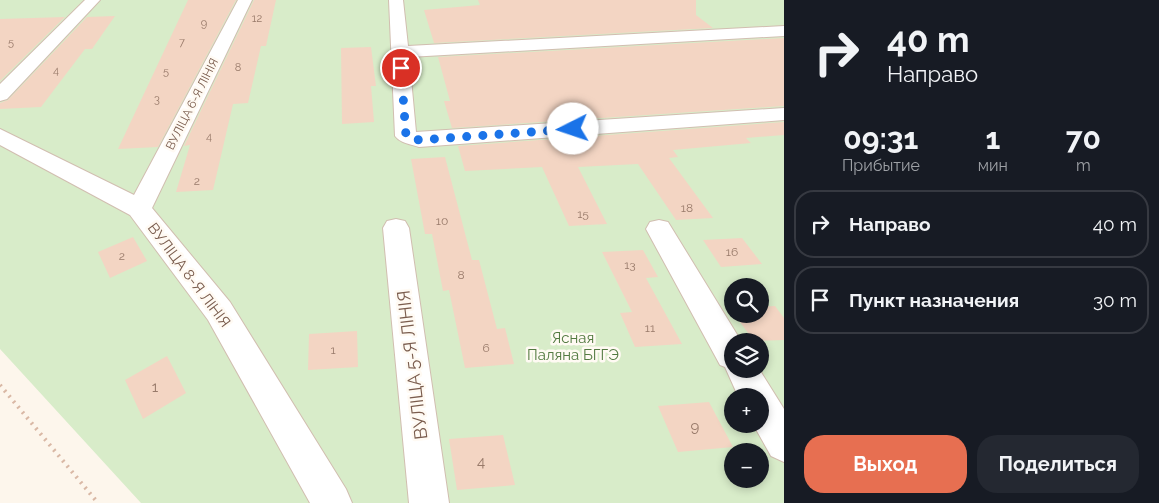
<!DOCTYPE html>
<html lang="ru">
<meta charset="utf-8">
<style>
body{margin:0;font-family:Raleway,sans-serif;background:#242831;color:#f1f3f6;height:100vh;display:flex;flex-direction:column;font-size:19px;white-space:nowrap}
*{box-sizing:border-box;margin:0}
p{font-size:16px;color:#9ea1a6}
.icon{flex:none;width:28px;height:28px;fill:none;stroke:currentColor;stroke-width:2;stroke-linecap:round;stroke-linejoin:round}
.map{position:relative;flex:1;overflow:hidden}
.details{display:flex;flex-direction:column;background:#171b24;width:375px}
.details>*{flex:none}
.guide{background:#171b24;color:#f1f3f6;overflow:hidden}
.buttons{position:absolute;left:724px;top:278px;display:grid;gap:10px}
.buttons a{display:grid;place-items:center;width:45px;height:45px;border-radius:50%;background:#171b24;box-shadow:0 2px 8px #0003;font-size:25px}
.pin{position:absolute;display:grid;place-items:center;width:42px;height:42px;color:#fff;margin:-21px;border:2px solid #fff;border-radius:50%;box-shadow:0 1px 5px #0007}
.me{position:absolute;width:55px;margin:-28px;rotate:266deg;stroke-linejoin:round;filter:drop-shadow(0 0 4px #0008)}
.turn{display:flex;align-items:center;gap:18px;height:105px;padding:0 20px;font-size:22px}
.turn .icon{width:65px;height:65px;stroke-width:2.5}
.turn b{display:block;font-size:35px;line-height:42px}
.eta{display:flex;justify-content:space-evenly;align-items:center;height:85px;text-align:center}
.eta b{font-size:30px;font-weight:700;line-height:35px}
.button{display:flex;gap:10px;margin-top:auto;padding:10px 20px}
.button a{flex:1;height:58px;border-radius:20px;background:#e76f51;color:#fff;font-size:20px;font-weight:700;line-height:58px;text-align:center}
.button a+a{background:#242831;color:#f1f3f6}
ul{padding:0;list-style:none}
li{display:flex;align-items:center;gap:15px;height:68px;margin:0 10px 8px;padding:0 10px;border:2px solid #363941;border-radius:20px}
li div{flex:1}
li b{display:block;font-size:19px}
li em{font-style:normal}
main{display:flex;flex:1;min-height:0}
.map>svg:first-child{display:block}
</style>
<main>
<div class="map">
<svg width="784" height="503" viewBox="0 0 784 503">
<rect width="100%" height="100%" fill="#fdf6ec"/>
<path fill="#d8ecc9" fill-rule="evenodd" d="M 0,0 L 784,0 L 784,503 L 141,503 L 0,349 ZM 732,286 L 760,286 L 760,314 L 732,314 ZM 732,341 L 760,341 L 760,369 L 732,369 ZM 732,396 L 760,396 L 760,424 L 732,424 ZM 732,451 L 760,451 L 760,479 L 732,479 Z"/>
<path fill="#f3d5c3" d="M 188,0 L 236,0 L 158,147 L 118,149 Z
M 254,0 L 276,0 L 266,46 L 261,46 L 248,103 L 233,104 L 213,190 L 176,192 L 190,145 L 184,146 Z
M 478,0 L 696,0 L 696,15 L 713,28 L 434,43 L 424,10 L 480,5 Z
M 115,16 L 92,49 L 85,49 L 41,107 L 0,109 L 0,103 L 8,100 L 87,17 Z
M 65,17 L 0,81 L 0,19 Z
M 784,38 L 784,106 L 452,128 L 444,101 L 450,101 L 438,57 Z
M 371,47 L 376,86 L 371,86 L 374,122 L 342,124 L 341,48 Z
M 784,122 L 784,135 L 746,138 L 751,143 L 673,150 L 678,157 L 669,158 L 713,218 L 676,220 L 638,164 L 578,167 L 607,224 L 569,226 L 542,167 L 465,171 L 458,146 Z
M 445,157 L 472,260 L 479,260 L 497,329 L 505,328 L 514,364 L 465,368 L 449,290 L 443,291 L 432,234 L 425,234 L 411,159 Z
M 133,237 L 147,261 L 110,278 L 98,252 Z
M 742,238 L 762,264 L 721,267 L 703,240 Z
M 643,250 L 658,277 L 646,278 L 682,344 L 635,347 L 620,313 L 632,312 L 602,252 Z
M 775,306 L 784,318 L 784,340 L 754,341 L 734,314 L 760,314 L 760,307 Z
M 357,331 L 358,367 L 308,370 L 309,334 Z
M 167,356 L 186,393 L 143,419 L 125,380 Z
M 709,402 L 733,447 L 678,452 L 658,406 Z
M 503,435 L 515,485 L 457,490 L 449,439 Z"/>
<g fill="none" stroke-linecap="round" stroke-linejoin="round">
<g stroke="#d1beb0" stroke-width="2">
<path id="minor" d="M 85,0 L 100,0 L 7,99 L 0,101 L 0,84 Z
M 238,0 L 252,0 L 152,208 L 230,302 L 346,489 L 352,503 L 310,503 L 208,320 L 130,215 L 0,145 L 0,129 L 134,195 Z
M 389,0 L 403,0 L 408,46 L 784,26 L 784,36 L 409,57 L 416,132 L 784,108 L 784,120 L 419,147 C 410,144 400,143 395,136 Z
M 396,219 L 405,221 L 409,228 L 449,503 L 409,503 L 383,228 L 387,221 Z
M 659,220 L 668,222 L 741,341 L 732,341 L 732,369 L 759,369 L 784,409 L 784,462 L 771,456 L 753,424 L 760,424 L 760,396 L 738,396 L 725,367 L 720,365 L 646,229 L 650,222 Z"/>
</g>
<path stroke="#d9b8a5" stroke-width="4" stroke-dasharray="2 5" stroke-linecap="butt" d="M 0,385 L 98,503"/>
<use href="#minor" fill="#fff" fill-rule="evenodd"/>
</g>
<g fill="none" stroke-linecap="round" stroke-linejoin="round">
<path stroke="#1a73e8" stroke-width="9" stroke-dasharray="0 16.2" d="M 401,68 L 406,136 L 419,140 L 573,129"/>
</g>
<g text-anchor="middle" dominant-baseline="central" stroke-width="5" stroke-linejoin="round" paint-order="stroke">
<g font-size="11" fill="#987a6a">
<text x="257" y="18">12</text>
<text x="204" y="23">9</text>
<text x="11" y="42">5</text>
<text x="182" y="42">7</text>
<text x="238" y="67">8</text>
<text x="56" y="70">4</text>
<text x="166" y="71">5</text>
<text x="157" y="99">3</text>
<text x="209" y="136">4</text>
</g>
<g font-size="12" fill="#7a5c4d" stroke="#fffaf3">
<text transform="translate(192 104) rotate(-63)">ВУЛІЦА 6-Я ЛІНІЯ</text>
</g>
<g font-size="12" fill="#987a6a">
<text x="197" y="181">2</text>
<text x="687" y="208">18</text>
<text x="583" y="214">15</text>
<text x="442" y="221">10</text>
<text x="732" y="252">16</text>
<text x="122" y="256">2</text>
<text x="630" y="265">13</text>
<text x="461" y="275">8</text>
<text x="650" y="328">11</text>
<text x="486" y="348">6</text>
<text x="333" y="350">1</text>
</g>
<g font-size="15" fill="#7a5c4d" stroke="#fffaf3">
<text transform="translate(189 275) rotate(53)">ВУЛІЦА 8-Я ЛІНІЯ</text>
</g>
<g font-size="15" fill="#537a41" stroke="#fffaf3">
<text x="573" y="338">Ясная<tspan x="573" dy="17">Паляна БГГЭ</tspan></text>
</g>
<g font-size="15" fill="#987a6a">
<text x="155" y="387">1</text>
<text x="695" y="427">9</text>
<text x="481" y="462">4</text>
</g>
<g font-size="18" fill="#7a5c4d" stroke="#fffaf3">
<text transform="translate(412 365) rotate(-97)">ВУЛІЦА 5-Я ЛІНІЯ</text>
</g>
</g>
</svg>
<div class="buttons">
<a><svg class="icon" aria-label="search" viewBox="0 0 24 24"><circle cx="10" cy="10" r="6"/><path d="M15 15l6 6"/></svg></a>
<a><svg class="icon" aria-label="layers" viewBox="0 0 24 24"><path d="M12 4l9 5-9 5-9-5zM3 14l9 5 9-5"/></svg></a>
<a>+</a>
<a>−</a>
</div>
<div class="pin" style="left:401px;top:68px;background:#d93025"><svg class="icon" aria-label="arrive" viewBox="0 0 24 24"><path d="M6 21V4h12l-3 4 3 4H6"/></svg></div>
<svg class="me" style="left:573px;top:129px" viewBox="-20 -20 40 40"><circle r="19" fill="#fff"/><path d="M0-13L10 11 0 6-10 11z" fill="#1a73e8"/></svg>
</div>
<section class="details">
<div class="guide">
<div class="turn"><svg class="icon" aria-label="right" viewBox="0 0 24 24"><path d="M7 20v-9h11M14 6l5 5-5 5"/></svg><div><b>40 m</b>Направо</div></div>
</div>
<div class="eta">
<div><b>09:31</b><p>Прибытие</p></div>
<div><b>1</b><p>мин</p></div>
<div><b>70</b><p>m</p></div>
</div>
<ul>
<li><svg class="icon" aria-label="right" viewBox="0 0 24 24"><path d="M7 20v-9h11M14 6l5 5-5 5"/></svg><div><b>Направо</b></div><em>40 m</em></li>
<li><svg class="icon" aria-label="arrive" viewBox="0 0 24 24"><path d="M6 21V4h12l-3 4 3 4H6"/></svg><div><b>Пункт назначения</b></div><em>30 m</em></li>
</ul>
<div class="button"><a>Выход</a><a>Поделиться</a></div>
</section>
</main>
